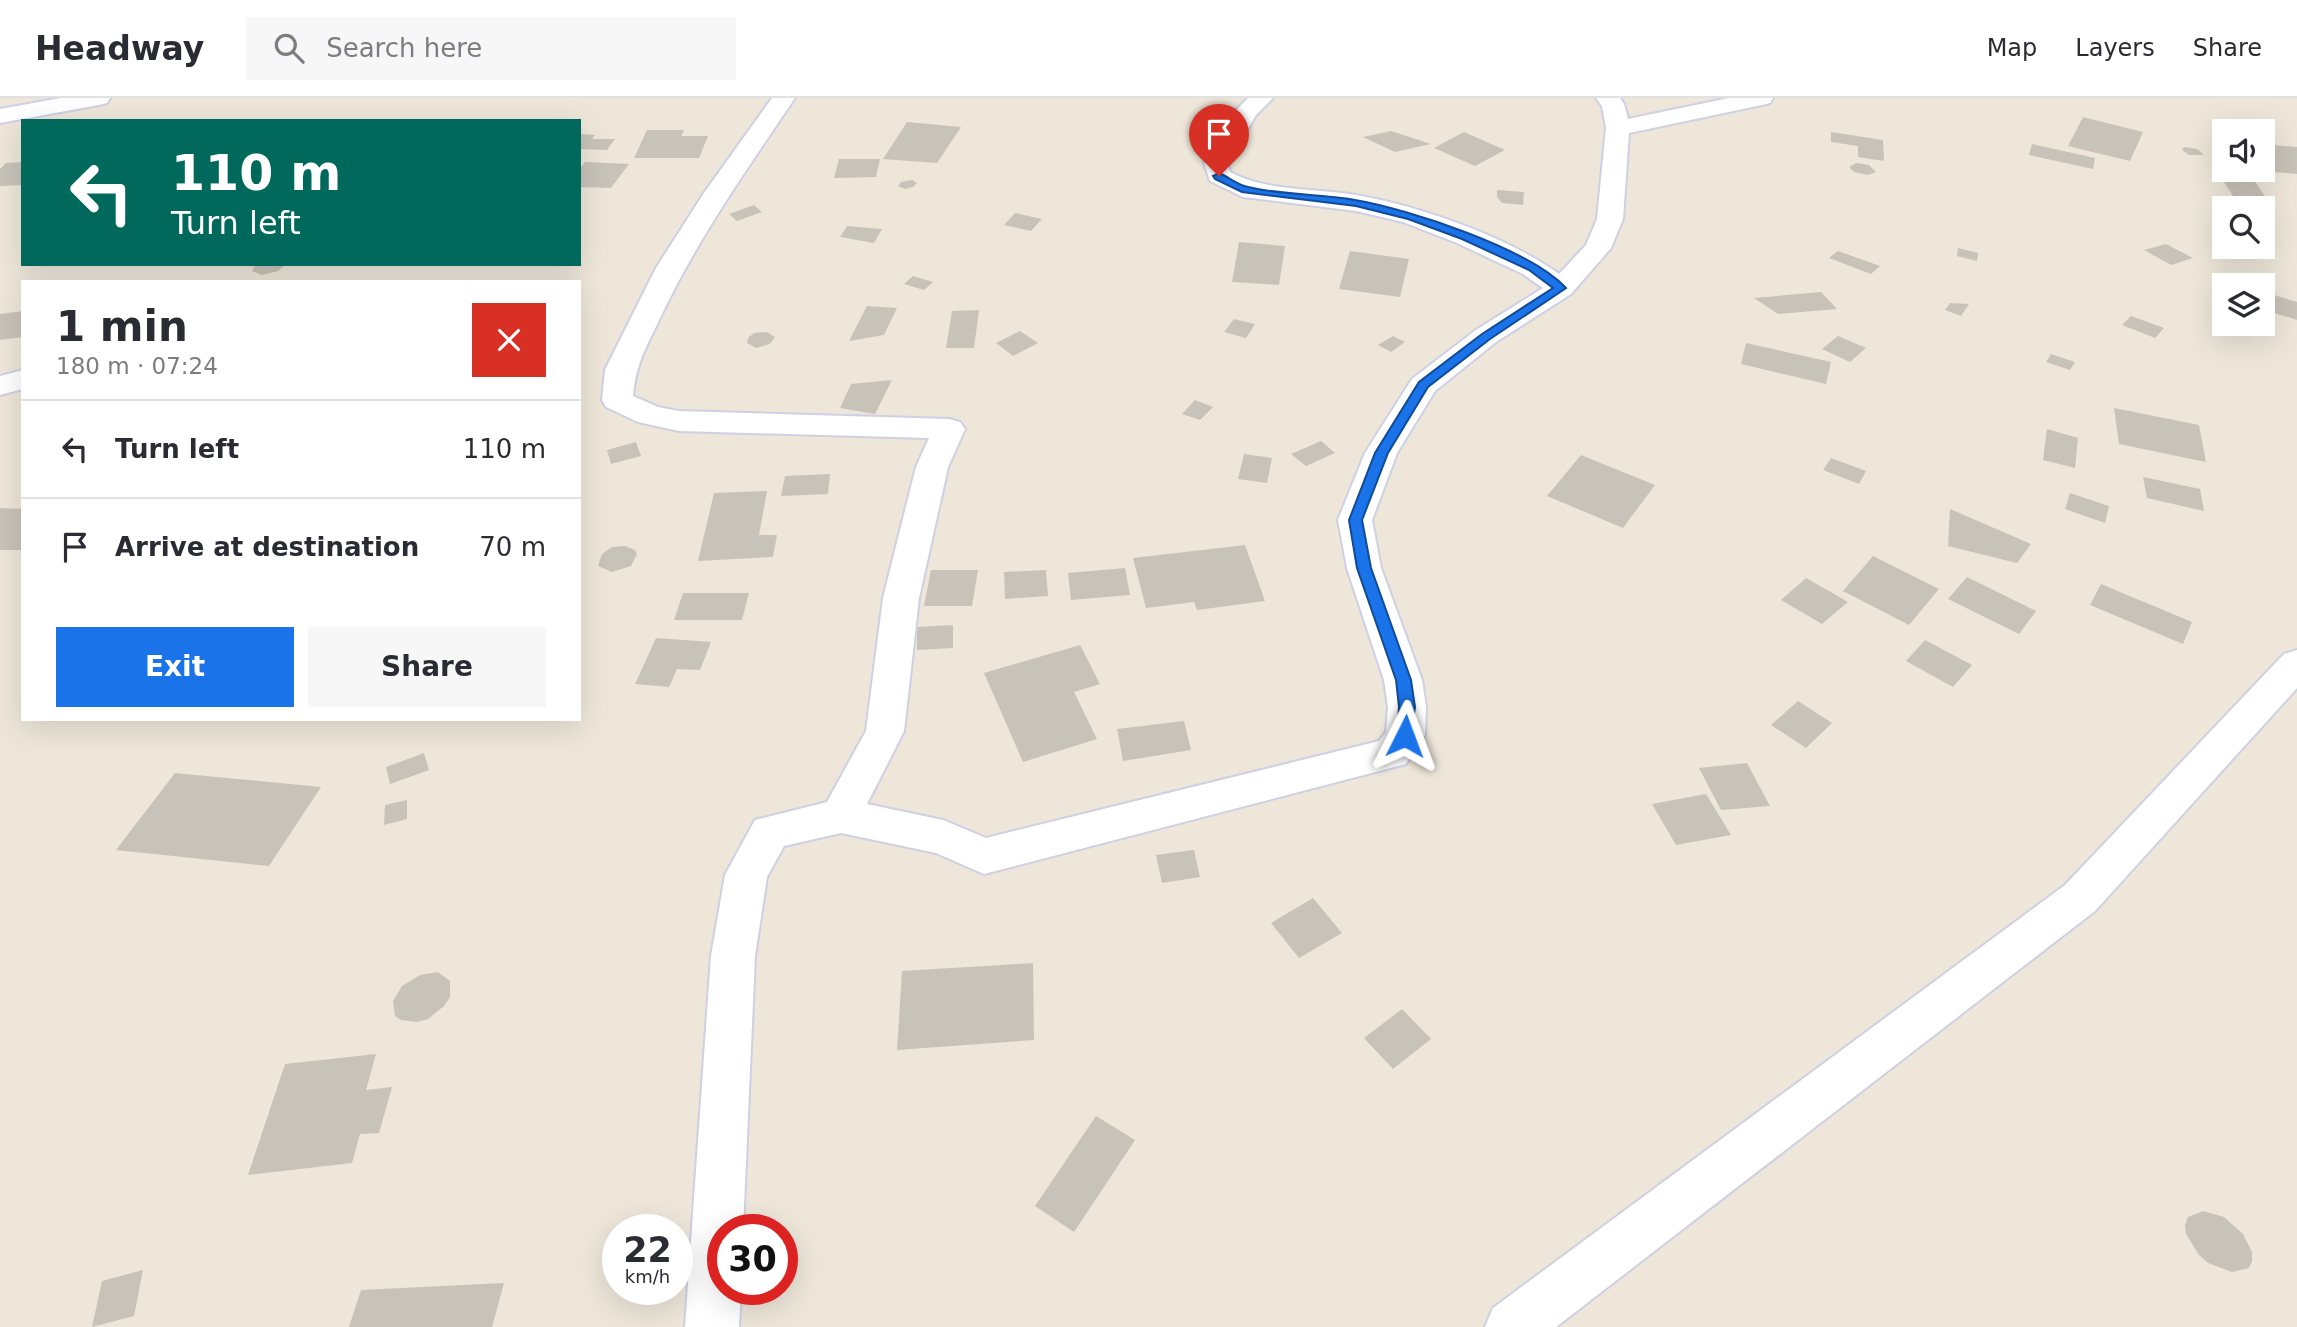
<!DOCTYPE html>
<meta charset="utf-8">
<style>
body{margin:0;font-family:"DejaVu Sans",sans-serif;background:#f7f7f7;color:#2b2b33;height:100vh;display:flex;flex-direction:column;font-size:26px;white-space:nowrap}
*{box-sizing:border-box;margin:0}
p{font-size:23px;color:#7c7c81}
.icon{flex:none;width:38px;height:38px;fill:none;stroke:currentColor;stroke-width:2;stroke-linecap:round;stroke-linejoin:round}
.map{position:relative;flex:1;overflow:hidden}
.side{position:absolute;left:21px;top:182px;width:560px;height:441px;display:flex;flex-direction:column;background:#fff;border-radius:0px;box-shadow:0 7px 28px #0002}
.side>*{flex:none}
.guide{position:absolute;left:21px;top:21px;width:560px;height:147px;border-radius:0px;box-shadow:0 7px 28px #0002;background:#00695c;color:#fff;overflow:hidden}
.buttons{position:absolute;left:2212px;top:21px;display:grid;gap:14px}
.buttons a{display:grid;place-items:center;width:63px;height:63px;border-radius:0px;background:#fff;box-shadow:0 7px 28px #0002;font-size:35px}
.speed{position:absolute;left:602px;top:1116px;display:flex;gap:14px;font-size:35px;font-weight:700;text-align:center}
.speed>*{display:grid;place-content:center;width:91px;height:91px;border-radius:50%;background:#fff;box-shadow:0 7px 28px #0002;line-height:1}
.speed small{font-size:18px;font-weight:400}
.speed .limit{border:10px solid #d22;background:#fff;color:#111}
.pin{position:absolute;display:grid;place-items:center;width:60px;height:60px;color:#fff;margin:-72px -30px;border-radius:50% 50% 50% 0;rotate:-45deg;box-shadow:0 0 7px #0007}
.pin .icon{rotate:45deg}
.me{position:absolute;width:77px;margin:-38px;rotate:3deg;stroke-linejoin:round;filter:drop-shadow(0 0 5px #0008)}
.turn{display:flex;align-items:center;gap:24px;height:147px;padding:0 35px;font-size:32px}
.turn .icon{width:91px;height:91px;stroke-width:2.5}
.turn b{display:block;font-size:49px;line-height:60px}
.round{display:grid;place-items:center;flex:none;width:74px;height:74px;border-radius:0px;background:#f7f7f7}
.overview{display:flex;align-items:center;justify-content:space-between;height:119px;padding:0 35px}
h1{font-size:42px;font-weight:700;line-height:52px}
.action{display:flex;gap:14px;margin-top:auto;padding:14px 35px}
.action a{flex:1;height:80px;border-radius:0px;background:#1a73e8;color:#fff;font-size:28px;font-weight:700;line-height:80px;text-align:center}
.action a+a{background:#f7f7f7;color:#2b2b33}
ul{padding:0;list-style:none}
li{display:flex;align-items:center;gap:21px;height:98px;padding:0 35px;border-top:2px solid #e1e1e2}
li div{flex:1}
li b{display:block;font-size:26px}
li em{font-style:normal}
header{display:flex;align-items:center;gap:42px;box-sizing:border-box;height:98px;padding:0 35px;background:#fff;border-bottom:2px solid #e1e1e2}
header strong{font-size:33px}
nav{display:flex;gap:38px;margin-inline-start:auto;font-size:24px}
.search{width:490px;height:63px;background:#f7f7f7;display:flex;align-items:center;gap:18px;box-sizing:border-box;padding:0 24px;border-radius:0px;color:#7c7c81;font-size:26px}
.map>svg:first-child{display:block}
</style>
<header>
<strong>Headway</strong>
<div class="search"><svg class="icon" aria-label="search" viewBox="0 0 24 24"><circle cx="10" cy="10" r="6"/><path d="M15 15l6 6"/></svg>Search here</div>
<nav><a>Map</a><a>Layers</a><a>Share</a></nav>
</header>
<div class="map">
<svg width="2297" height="1229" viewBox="0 0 2297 1229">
<rect width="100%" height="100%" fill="#ede6d9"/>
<path fill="#c8c3b9" d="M 2083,19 L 2143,34 L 2130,63 L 2068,48 Z
M 907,24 L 961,29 L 937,65 L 883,61 Z
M 647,32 L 684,32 L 681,38 L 708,38 L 699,60 L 634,60 Z
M 1391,33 L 1431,46 L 1395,54 L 1363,39 Z
M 1464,34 L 1505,52 L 1475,68 L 1434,50 Z
M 1831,34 L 1883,42 L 1884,63 L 1858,59 L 1858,48 L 1831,44 Z
M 579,36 L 595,37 L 592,41 L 615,41 L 607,52 L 579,51 Z
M 2032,46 L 2095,60 L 2093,71 L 2029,57 Z
M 2263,46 L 2297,49 L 2297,76 L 2263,73 Z
M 2184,49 L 2197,51 L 2204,57 L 2189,57 L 2182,52 Z
M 839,61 L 880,61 L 876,79 L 834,80 Z
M 23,64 L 23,87 L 0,88 L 0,71 L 6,65 Z
M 585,64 L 629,66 L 611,90 L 579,89 L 579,71 Z
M 1856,65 L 1869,67 L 1876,74 L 1868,77 L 1854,74 L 1849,69 Z
M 2214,69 L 2247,72 L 2267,101 L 2233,98 Z
M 912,82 L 917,85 L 913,89 L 905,91 L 898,88 L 901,84 Z
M 1497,92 L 1524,94 L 1523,107 L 1502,105 L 1497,99 Z
M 754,107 L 762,114 L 737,123 L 729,116 Z
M 1015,115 L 1042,121 L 1031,133 L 1004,127 Z
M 847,128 L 882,131 L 874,145 L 840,139 Z
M 1239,144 L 1285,148 L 1279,187 L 1232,184 Z
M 2166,146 L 2193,160 L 2171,167 L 2144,152 Z
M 1958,150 L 1978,155 L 1977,163 L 1957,158 Z
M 1350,153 L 1409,161 L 1400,199 L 1339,191 Z
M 1838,153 L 1880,168 L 1871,176 L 1829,160 Z
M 256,166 L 286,166 L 278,173 L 262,177 L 252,173 Z
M 913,178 L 933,184 L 924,192 L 904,186 Z
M 1821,194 L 1837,211 L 1778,216 L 1754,200 Z
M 2274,197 L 2297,204 L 2297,222 L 2265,212 Z
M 1950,205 L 1969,206 L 1961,218 L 1945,212 Z
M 867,208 L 897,210 L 884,237 L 849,243 Z
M 979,212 L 974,250 L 946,250 L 952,213 Z
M 23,213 L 23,239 L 0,242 L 0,216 Z
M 2131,218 L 2164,230 L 2155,240 L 2122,227 Z
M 1234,221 L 1255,226 L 1246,240 L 1224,234 Z
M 1020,233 L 1038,245 L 1013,258 L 996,245 Z
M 767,234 L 775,239 L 770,246 L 756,250 L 747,245 L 748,240 L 754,235 Z
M 1393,238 L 1405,244 L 1391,254 L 1378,247 Z
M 1838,238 L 1866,250 L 1850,264 L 1822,251 Z
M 1746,245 L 1831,264 L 1826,286 L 1741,266 Z
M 2051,256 L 2075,264 L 2070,272 L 2046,264 Z
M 892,282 L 875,316 L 840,310 L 851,286 Z
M 1195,302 L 1213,309 L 1200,322 L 1182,316 Z
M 2114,310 L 2199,327 L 2206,364 L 2119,346 Z
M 2047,331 L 2078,340 L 2075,370 L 2043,362 Z
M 1321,343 L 1335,355 L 1306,368 L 1291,356 Z
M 636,344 L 641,358 L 611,366 L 607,352 Z
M 1244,356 L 1272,360 L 1267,385 L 1238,381 Z
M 1581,357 L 1655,387 L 1623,430 L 1547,398 Z
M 1831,360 L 1866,373 L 1859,386 L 1823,372 Z
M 830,376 L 828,396 L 781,398 L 785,378 Z
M 2143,379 L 2200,391 L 2204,413 L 2147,400 Z
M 767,393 L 759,437 L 777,437 L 773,459 L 698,463 L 714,395 Z
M 2070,395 L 2109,408 L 2105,425 L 2065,411 Z
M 0,410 L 23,411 L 21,452 L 0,452 Z
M 1950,411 L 2031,446 L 2017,465 L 1948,448 Z
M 1245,447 L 1265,503 L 1197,512 L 1194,504 L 1146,510 L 1133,460 Z
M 625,448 L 635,452 L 637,456 L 631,468 L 612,474 L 598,468 L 602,456 L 612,449 Z
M 1873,458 L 1939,491 L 1909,527 L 1843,493 Z
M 1125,470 L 1130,497 L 1071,502 L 1068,475 Z
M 931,472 L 978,472 L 972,508 L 924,508 Z
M 1046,472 L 1048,498 L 1005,501 L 1004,474 Z
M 1967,479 L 2036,513 L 2019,536 L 1948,501 Z
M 1806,480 L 1848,504 L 1822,526 L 1781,502 Z
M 2101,486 L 2192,524 L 2183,546 L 2090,507 Z
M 683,495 L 749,495 L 742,522 L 674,522 Z
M 953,527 L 953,550 L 917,552 L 917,529 Z
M 656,540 L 711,544 L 700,572 L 677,571 L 669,589 L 635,586 Z
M 1925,542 L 1972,567 L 1953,589 L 1906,563 Z
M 1080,547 L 1100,586 L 1074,594 L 1097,641 L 1023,664 L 984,575 Z
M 1798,603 L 1832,625 L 1806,650 L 1771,627 Z
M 1184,623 L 1191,652 L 1123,663 L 1117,631 Z
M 424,655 L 429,672 L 390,686 L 386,669 Z
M 1747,665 L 1770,708 L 1721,712 L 1699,670 Z
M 175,675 L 321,689 L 269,768 L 116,752 Z
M 1706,696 L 1731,737 L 1676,747 L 1652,706 Z
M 407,702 L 407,721 L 384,727 L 385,707 Z
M 1194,752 L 1200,779 L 1162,785 L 1156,757 Z
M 1313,800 L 1342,835 L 1299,860 L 1271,825 Z
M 1033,865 L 1034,942 L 897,952 L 902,873 Z
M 438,874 L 450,883 L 450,899 L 444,908 L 428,921 L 417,924 L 401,922 L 395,918 L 393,903 L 402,888 L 420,877 Z
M 1402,911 L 1431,941 L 1393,971 L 1364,940 Z
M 376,956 L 366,992 L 392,989 L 379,1035 L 360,1036 L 352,1065 L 248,1077 L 285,966 Z
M 1096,1018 L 1135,1042 L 1074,1134 L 1035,1108 Z
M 2203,1113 L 2224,1119 L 2243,1136 L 2252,1154 L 2252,1163 L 2249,1170 L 2232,1174 L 2208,1165 L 2199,1157 L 2186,1136 L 2185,1127 L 2188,1119 Z
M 143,1172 L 134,1218 L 92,1229 L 102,1183 Z
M 504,1185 L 492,1229 L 349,1229 L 361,1192 Z"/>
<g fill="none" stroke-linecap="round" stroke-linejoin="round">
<g stroke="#ced0e4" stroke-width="4">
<path id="minor" d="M 772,0 L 795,0 C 747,71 698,140 661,218 C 647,248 636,264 633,298 L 658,309 L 679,313 L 949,321 L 960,324 L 965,331 L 948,369 L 919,500 L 904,633 L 867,706 L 943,722 L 986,740 L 1379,643 L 1386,634 L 1388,609 L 1384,582 L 1347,470 L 1338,422 L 1365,355 L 1412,281 L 1476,232 L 1543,190 L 1523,176 L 1457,145 L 1403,124 L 1356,113 L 1243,99 L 1210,83 L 1204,65 L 1235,13 L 1248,0 L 1273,0 L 1256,17 L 1228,65 L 1230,74 C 1268,94 1314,90 1356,97 C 1419,108 1506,138 1559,176 L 1586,147 L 1597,121 L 1606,30 L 1602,8 L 1596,0 L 1620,0 L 1624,6 L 1628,21 L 1729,0 L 1773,0 L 1770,5 L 1762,7 L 1629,35 L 1623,121 L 1611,150 L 1571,196 L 1496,244 L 1435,293 L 1397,355 L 1372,422 L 1381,470 L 1422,582 L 1426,609 L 1425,637 L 1406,666 L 984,776 L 936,755 L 841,735 L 784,748 L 767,779 L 755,858 L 743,1132 L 723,1132 L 723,1192 L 741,1192 L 739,1229 L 685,1229 L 711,858 L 725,777 L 755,722 L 827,704 L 866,633 L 883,500 L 916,369 L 929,340 L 679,333 L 638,324 L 606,309 L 602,302 L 605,272 L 656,170 L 704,95 Z
M 23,272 L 23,291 L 0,297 L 0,278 Z
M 2297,552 L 2297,590 L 2095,813 L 1556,1229 L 1485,1229 L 1493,1210 L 2065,787 L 2284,556 Z"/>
</g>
<g stroke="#ced0e4" stroke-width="4">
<path id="tertiary" d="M 61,0 L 110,0 L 107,5 L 99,7 L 0,25 L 0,11 Z"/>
</g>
<use href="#minor" fill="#fff" fill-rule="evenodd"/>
<use href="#tertiary" fill="#fff" fill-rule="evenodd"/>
</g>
<path fill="#1a73e8" stroke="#114b97" stroke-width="2" d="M 1219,75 C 1229,79 1237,87 1248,89 C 1282,97 1319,96 1355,102 C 1408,111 1530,151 1566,190 L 1490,241 L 1428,289 L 1388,355 L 1362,422 L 1371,470 L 1411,582 L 1415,609 L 1410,642 L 1399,642 L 1397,638 L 1399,609 L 1396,582 L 1357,470 L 1349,422 L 1375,355 L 1419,284 L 1482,236 L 1553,190 L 1529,172 L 1462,141 L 1408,121 L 1356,108 L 1242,94 L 1215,81 L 1213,78 Z"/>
</svg>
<div class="buttons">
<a><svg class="icon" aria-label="sound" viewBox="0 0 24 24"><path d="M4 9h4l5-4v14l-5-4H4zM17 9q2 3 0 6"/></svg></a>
<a><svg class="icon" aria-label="search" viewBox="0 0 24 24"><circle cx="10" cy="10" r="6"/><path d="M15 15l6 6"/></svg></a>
<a><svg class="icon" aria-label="layers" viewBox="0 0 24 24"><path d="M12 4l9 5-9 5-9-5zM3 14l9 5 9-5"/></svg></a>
</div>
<div class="speed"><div>22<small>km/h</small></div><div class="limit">30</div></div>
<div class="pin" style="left:1219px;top:78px;background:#d93025"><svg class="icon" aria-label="arrive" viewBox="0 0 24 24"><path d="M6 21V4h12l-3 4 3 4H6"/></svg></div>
<svg class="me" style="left:1405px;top:638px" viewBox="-20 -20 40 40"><path d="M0-17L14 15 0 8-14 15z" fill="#1a73e8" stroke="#fff" stroke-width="4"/></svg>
<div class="guide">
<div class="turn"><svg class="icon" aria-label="left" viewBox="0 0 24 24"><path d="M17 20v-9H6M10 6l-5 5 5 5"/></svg><div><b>110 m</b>Turn left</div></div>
</div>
<section class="side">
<div class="overview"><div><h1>1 min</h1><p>180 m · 07:24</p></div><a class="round" style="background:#d93025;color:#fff"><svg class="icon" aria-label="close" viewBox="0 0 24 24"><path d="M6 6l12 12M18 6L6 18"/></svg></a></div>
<ul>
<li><svg class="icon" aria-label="left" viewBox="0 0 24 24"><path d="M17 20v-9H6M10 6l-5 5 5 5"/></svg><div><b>Turn left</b></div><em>110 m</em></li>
<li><svg class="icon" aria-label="arrive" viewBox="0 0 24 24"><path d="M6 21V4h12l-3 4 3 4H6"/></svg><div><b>Arrive at destination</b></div><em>70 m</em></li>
</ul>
<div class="action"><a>Exit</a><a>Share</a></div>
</section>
</div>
